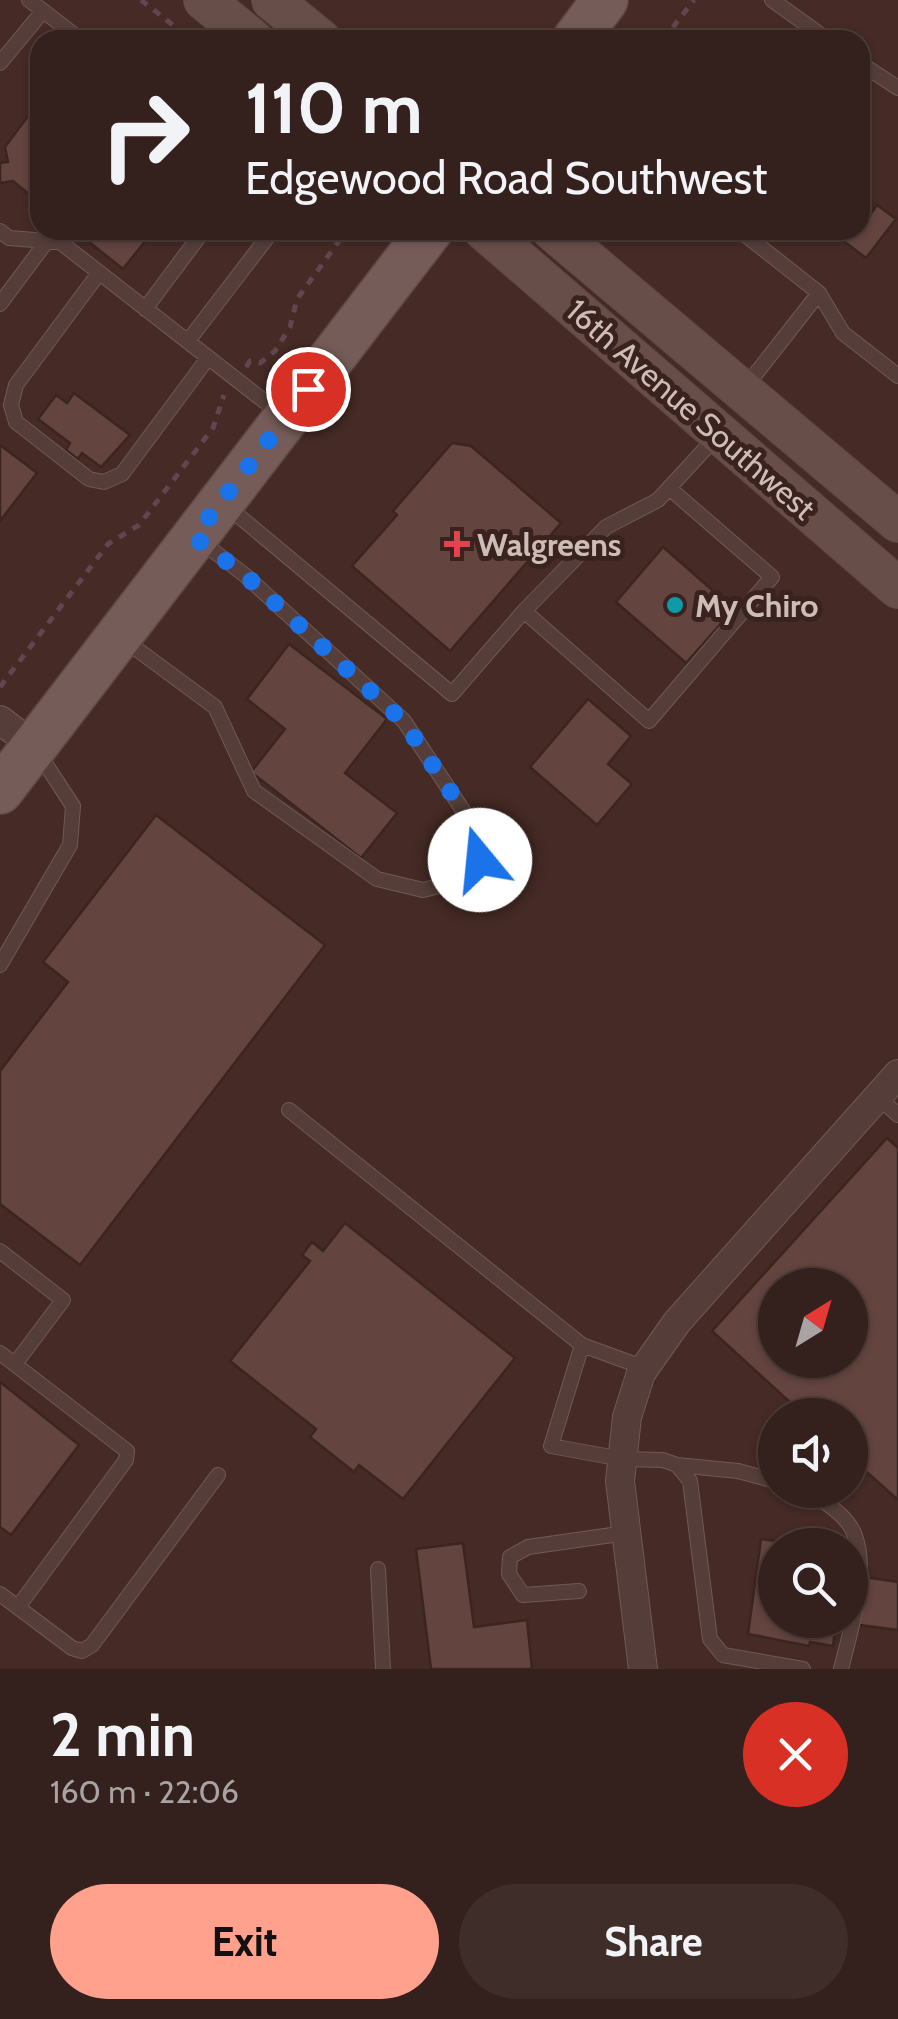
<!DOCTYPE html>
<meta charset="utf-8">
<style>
body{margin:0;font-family:Cabin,sans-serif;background:#3f2d29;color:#f1f3f6;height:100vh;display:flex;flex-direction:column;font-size:38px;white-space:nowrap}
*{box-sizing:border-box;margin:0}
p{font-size:32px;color:#a9a3a3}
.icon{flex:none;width:55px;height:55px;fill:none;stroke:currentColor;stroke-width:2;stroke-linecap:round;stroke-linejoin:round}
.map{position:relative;height:1669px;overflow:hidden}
.drawer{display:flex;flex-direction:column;background:#34201c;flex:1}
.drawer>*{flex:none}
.banner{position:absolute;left:30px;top:30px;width:840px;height:210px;border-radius:30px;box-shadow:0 2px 8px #0004,0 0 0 2px #4e3e3b;background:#34201c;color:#f1f3f6;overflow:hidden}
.needle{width:65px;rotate:37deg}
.tools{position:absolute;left:758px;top:1268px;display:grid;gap:20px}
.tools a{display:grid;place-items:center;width:110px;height:110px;border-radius:50%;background:#34201c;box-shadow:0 2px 8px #0004,0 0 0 2px #4e3e3b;font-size:50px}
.pin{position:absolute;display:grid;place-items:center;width:85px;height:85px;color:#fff;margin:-42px;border:5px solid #fff;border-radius:50%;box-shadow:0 2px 10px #0007}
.me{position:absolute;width:110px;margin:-55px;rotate:343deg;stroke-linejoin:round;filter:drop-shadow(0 0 8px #0008)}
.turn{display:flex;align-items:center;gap:35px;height:210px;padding:0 50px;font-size:45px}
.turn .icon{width:130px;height:130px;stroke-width:2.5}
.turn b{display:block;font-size:70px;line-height:85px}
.round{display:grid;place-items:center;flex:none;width:105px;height:105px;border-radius:52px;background:#3f2d29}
.overview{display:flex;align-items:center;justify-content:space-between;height:170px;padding:0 50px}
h1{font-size:60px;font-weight:700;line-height:75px}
.cta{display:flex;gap:20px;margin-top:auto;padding:20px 50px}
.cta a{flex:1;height:115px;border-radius:60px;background:#ffa18c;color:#111;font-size:40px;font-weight:700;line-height:115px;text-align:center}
.cta a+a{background:#3f2d29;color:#f1f3f6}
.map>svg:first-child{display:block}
</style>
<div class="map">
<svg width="898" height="1669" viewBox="0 0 898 1669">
<rect width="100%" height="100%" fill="#452a25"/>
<path fill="#63443f" stroke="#3c2520" stroke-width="2.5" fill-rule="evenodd" d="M 40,100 L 40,203 L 13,181 L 0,183 L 0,163 L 8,162 L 5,147 Z
M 877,205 L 896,219 L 866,258 L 829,230 L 860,230 L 860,207 L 870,215 Z
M 74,230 L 154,230 L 123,269 Z
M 74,393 L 130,435 L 101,467 L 82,453 L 78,459 L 66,450 L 70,443 L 38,419 L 56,395 L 67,403 Z
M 452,443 L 471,446 L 561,523 L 450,651 L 352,566 L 397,515 L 393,511 Z
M 0,445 L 37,473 L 0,521 Z
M 663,547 L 734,609 L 686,663 L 616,602 Z
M 289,644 L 387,719 L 345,773 L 397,813 L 361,858 L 251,772 L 285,729 L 247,699 Z
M 588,699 L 631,736 L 608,764 L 632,784 L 597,825 L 530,767 Z
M 156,815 L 325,945 L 80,1265 L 0,1204 L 0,1071 L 68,982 L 43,962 Z
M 887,1138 L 898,1148 L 898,1500 L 850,1457 L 850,1415 L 804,1415 L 712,1331 ZM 775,1285 L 850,1285 L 850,1360 L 775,1360 Z
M 345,1223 L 515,1358 L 403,1499 L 359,1465 L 354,1472 L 310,1437 L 316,1429 L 230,1361 L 310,1261 L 302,1255 L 312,1242 L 323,1251 Z
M 0,1382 L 79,1445 L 11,1535 L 0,1527 Z
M 761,1539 L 806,1545 L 775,1545 L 775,1620 L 850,1620 L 850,1575 L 898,1582 L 898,1630 L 836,1622 L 833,1646 L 810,1642 L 809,1646 L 748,1634 Z
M 463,1543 L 474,1627 L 527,1620 L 532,1669 L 431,1669 L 416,1549 Z"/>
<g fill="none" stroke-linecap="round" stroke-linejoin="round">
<g stroke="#6f5a56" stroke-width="16">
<path id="service" d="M 29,0 L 81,40
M 772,0 L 828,40
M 0,63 L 43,11
M 860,63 L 898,88
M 739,230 L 819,293
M 0,231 L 9,238 L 60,242 L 282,415
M 99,273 L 16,385 L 11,405 L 16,422 L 89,479 L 104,482 L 122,474 L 208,358
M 0,304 L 47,241
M 145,309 L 204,230
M 188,341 L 273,230
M 743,390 L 819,293 L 843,333 L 898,376
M 228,507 L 452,694 L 524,611 L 606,527 L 658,500 L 716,437
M 524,611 L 649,721 L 772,577 L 669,488
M 123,639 L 215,707 L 254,791 L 377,879 L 423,890 L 461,881 L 480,860 L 474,827 L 404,721 L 246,576 L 198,539
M 0,965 L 70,845 L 73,806 L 37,751
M 878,1097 L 898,1115
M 289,1110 L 582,1345 L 645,1368
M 0,1251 L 63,1300 L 15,1364
M 582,1345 L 551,1446 L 622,1459 L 663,1460 L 677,1465 L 690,1481 L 710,1639 L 723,1655 L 803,1669
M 0,1353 L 127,1451 L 126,1460 L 18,1607
M 677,1465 L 738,1471 L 775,1481
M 802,1490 C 821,1499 848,1515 855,1536 C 869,1572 850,1633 841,1669
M 378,1569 L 383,1669
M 579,1591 L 523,1595 L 509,1574 L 510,1557 L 528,1547 L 626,1533
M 0,1594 L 72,1648 L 82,1651 L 92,1645 L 218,1475"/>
</g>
<g stroke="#6f5a56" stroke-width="30">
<path id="minor" d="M 0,720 L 34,746
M 643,1669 L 620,1481 L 627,1417 L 641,1373 L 677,1322 L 898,1074"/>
</g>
<g stroke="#5e4844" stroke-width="42">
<path id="secondary" d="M 204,0 L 253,40
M 272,0 L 321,40
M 484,230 L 898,588
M 552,230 L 898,522"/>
</g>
<g stroke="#5e4844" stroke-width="48">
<path id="primary" d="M 575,40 L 605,0
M 0,791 L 430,230"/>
</g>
<path stroke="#62464f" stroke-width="5" stroke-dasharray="8 8" stroke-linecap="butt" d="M 141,0 L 192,40
M 663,40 L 694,0
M 246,367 L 250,361 L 260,363 L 275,351 L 290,327 L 297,299 L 347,230
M 0,687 L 108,544 L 139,525 L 213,428 L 224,395"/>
<use href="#service" stroke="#553e3a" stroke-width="14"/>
<use href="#minor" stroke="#553e3a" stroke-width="28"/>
<use href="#secondary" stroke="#684e48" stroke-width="40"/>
<use href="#primary" stroke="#755c58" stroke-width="45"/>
</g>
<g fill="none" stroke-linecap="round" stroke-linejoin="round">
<path stroke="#1a73e8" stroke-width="18" stroke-dasharray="0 32.4" d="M 308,389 L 194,537 L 246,576 L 404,722 L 474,827 L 480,860"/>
</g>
<path fill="#e0444e" stroke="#3a231e" stroke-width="4" d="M452 529h10v10h10v10h-10v10h-10v-10h-10v-10h10z"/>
<circle fill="#0f9aa8" stroke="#3a231e" stroke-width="4" cx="675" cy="605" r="10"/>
<g text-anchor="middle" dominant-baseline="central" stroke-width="10" stroke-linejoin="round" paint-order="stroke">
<g font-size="32" fill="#cebcb8" stroke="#3a231e">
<text transform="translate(691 409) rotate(41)">16th Avenue Southwest</text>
</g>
<g font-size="32" font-weight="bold" fill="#cebcb8" stroke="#3a231e" text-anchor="start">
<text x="477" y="544">Walgreens</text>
<text x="695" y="605">My Chiro</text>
</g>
</g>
</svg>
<div class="tools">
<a><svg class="needle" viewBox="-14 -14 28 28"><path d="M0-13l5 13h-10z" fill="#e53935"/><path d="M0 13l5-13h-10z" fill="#a9a3a3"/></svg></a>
<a><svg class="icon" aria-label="sound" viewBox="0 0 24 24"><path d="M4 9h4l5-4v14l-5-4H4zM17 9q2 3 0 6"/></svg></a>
<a><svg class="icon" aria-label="search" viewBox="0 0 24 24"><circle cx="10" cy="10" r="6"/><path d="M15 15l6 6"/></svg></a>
</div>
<div class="pin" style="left:308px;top:389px;background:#d93025"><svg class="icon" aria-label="arrive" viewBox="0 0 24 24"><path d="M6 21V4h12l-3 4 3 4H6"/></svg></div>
<svg class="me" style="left:480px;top:860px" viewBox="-20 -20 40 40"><circle r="19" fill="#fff"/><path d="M0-13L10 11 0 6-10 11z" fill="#1a73e8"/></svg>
<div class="banner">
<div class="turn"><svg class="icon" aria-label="right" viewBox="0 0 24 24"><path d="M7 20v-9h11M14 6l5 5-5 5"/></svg><div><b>110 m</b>Edgewood Road Southwest</div></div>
</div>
</div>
<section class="drawer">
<div class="overview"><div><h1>2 min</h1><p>160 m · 22:06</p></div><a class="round" style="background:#d93025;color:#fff"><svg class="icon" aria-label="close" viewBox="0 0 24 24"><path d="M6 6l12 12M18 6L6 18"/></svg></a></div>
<div class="cta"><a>Exit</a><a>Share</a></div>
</section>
